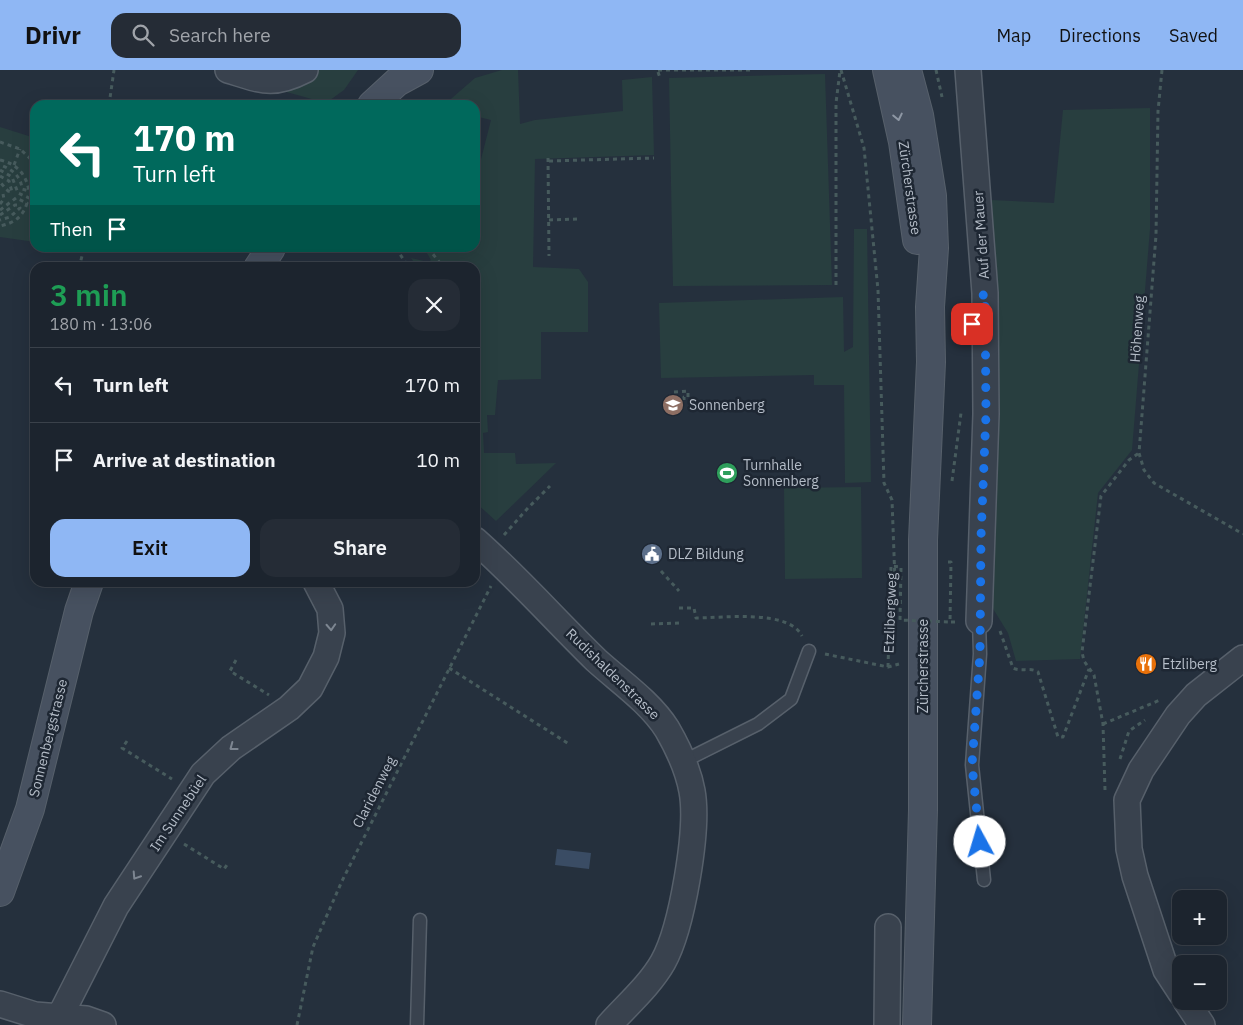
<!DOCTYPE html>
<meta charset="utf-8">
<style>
body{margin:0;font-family:"IBM Plex Sans",sans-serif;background:#252c36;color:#f1f3f6;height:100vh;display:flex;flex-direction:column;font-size:19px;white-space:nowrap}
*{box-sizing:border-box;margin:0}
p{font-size:16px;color:#a0a4aa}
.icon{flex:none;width:28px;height:28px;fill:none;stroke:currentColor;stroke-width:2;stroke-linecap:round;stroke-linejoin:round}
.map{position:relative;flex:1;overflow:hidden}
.side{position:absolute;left:30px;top:192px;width:450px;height:325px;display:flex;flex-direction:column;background:#1c242e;border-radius:15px;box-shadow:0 5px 20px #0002,0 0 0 1px #3a414a}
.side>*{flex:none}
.banner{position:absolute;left:30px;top:30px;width:450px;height:152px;border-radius:15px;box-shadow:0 5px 20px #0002,0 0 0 1px #3a414a;background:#00695c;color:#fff;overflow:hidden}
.tools{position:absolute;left:1172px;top:820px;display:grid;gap:10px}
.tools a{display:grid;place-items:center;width:55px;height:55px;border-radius:10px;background:#1c242e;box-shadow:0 5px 20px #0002,0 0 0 1px #3a414a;font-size:25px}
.pin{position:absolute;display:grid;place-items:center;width:42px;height:42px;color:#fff;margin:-21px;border-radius:10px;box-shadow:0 2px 8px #0006}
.me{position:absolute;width:55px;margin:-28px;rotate:354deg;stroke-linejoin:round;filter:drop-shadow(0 0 4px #0008)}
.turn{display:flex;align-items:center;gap:18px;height:105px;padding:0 20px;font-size:22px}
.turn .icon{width:65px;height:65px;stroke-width:2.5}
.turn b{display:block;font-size:35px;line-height:42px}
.then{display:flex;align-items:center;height:48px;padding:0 20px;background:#0003;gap:10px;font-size:19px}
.round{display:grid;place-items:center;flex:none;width:52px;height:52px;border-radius:15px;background:#252c36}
.headline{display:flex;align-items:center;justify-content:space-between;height:85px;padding:0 20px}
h1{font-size:30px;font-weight:600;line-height:38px;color:#1e9e55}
.action{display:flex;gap:10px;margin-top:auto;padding:10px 20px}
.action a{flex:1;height:58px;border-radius:15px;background:#8fb7f4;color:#111;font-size:20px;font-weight:600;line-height:58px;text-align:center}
.action a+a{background:#252c36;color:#f1f3f6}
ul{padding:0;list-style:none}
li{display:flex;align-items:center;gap:15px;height:75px;padding:0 20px;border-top:1px solid #3a414a}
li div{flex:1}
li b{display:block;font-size:19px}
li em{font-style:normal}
header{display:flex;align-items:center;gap:30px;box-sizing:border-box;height:70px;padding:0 25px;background:#8fb7f4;color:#111}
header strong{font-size:24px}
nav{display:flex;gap:28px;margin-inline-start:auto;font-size:18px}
.search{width:350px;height:45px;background:#252c36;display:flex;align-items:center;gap:12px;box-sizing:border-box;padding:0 18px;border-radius:15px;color:#a0a4aa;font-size:19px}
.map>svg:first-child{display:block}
</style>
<header>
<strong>Drivr</strong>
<div class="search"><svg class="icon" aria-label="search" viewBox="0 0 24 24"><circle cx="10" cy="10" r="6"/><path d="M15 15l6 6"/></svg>Search here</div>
<nav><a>Map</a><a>Directions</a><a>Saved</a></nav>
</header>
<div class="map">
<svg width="1243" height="955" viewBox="0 0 1243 955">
<rect width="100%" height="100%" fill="#25303d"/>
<path fill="#283e3f" d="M 318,0 L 358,0 L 344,20 L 326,33 L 283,21 L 313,5 Z
M 502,0 L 518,0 L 520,54 L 535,50 L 623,41 L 622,10 L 652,7 L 654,85 L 535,89 L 533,197 L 579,199 L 588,212 L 588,262 L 541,262 L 541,309 L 498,310 L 495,345 L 487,345 L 488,362 L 483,363 L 484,383 L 515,383 L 516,394 L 556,393 L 496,451 L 475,432 L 475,198 L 464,197 L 464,194 L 456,192 L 453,197 L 417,197 L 411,188 L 428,192 L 431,190 L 424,178 L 475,178 L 475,113 L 491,50 L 475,46 L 475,35 L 444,35 L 475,8 Z
M 825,4 L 832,215 L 673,216 L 669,8 Z
M 1150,38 L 1150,159 L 1132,380 L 1098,423 L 1080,589 L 1016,591 L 1008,563 L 992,537 L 991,130 L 1054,133 L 1063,40 Z
M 0,57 L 35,68 L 35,172 L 0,167 Z
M 854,159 L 867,159 L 871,412 L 845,413 L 844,315 L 814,315 L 814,305 L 661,308 L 659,233 L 843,227 L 844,282 L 853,277 Z
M 861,417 L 862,508 L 785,509 L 784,418 Z"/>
<path fill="#3a4c64" d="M 557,779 L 591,783 L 589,799 L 555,795 Z"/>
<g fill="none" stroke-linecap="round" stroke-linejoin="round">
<g stroke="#57606b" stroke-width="15">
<path id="service" d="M 979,551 L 980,584 L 972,695 L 984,810
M 684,691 L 758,654 L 791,629 L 809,581
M 417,955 L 420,850"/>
</g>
<g stroke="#57606b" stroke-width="28">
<path id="minor" d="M 228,0 C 261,10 272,17 305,0
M 968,0 L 985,223 L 986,344 L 979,551
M 475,470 C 518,508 555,550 596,590 C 619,611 650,632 667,659 C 678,678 688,699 692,721 C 699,759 682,858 663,892 C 650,915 627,935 609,955
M 1181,923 L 1166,900 L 1135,806 L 1129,779 L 1127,730 L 1141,700 L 1178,645 L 1196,625 L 1243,588
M 1186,931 L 1202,955
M 0,934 L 35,945 L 86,949 L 103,955
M 59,948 L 116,836 L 203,704 L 231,678 L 289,638 L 310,618 L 326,587 L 332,563 L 330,539 L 316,512
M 887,955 L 888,857"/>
</g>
<g stroke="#57606b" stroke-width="30">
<path id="secondary" d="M 887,0 L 903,72 L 917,170
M 907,0 L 919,45 L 932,126 L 934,178 L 930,237 L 931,292 L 923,470 L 923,740 L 917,955
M 372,35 L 397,12 L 419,0
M 258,198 L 271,178
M 0,822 L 30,739 L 79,541 L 89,512"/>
</g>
<path stroke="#475b5d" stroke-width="3" stroke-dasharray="4 4" stroke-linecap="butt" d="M 658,0 L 752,0
M 841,0 L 864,78 L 878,220 L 884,413 L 892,430 L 896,538
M 936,0 L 942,27
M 1162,0 L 1158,41 L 1156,165 L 1139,383 L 1144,400 L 1154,413 L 1243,464
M 658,2 L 660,8
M 109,35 L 114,0
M 0,72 L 20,79 L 35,93
M 548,88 L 549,186
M 0,90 C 17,94 26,104 29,121 L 22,119 C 21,106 12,99 0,95
M 549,91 L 654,88
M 14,95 L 20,79
M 0,100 L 12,107 L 18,123 L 29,128 L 35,125
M 0,106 L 9,111 L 12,122 L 8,121 L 0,112
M 0,134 L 4,129 L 3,124
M 0,140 L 16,128 L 27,133 C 23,147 14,153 0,156
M 0,145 L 15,135 L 19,135 L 20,138 L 10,147 L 0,150
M 549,150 L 579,149
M 396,178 L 409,198
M 428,178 L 444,198
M 79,198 L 84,178
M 311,198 L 312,196
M 836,215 L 836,33 L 840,1
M 674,322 L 688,321 L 688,327 L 684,327 L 684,330
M 952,411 L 961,343
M 504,465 L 528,438 L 550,416
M 948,492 L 951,492 L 950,552 L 957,552
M 661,501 L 679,521
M 679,538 L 694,538 L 696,548 C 722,548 789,539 802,566
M 651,554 L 680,553
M 1000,561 L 1013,598 C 1021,602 1030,597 1038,602 L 1058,667 L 1063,667 L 1089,599
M 825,584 L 888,597 L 899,594
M 236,590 L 230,601 L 269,625
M 449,598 L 569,674
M 1103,654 L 1160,630
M 127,671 L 122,678 L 172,709
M 1120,689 L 1129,661 L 1145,650
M 1105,720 L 1103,654 L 1094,605 L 1084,591 L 1082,582 L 1101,426 L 1129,390 L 1139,383
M 184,774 L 224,799 L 229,792
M 297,955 L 313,877 L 342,811 L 491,516"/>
<use href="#service" stroke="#39424e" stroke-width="12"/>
<use href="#minor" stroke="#39424e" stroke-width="25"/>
<use href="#secondary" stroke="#475160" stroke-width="28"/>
<path stroke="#475b5d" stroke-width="3" stroke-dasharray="4 4" stroke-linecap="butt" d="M 888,597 L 891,496 L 901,497 L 900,550 L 950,552"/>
</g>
<defs><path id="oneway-chevron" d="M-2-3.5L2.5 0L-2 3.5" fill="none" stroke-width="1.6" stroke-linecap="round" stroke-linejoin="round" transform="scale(1.25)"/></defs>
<use stroke="#8e97a4" href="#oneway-chevron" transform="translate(898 47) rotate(78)"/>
<g stroke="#7d8691">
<use href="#oneway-chevron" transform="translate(331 557) rotate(87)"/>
<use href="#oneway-chevron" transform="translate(233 677) rotate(143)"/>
<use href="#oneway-chevron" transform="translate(136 806) rotate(123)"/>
</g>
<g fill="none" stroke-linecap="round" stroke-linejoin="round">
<path stroke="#1a73e8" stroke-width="9" stroke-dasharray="0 16.2" d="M 972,254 L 974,236 L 985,223 L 986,344 L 981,467 L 980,584 L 972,695 L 980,772"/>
</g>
<defs>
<g id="school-disc" transform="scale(1.125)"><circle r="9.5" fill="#8d6e63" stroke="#1e2733"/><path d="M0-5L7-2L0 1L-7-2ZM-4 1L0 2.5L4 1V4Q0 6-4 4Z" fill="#fff"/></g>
<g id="stadium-disc" transform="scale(1.125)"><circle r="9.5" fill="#2e9e5b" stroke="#1e2733"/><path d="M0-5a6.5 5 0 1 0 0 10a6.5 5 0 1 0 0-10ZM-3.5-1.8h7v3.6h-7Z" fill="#fff"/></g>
<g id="civic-disc" transform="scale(1.125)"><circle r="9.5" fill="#5c6f8a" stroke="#1e2733"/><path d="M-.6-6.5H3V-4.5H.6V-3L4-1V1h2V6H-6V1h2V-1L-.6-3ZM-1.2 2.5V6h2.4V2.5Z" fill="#fff"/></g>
<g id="restaurant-disc" transform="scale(1.125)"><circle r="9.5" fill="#e8710a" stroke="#1e2733"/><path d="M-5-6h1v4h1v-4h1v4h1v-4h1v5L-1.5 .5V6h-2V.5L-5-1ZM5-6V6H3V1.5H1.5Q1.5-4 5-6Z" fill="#fff"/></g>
</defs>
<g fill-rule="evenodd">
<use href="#school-disc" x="673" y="335"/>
<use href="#stadium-disc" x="727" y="403"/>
<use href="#civic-disc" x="652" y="484"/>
<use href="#restaurant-disc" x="1146" y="594"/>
</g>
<g text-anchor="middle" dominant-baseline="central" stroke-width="5" stroke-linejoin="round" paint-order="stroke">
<g font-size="14" fill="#b5bdc8" stroke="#1e2733">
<text transform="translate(910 118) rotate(82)">Zürcherstrasse</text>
<text transform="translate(981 165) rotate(-94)">Auf der Mauer</text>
<text transform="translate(1137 259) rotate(-86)">Höhenweg</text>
<text transform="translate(890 543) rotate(-88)">Etzlibergweg</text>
<text transform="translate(923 596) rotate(-90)">Zürcherstrasse</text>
<text transform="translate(613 604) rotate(44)">Rudishaldenstrasse</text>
<text transform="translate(48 668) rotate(-76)">Sonnenbergstrasse</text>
<text transform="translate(374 722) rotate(-63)">Claridenweg</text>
<text transform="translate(178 743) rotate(-56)">Im Sunnebüel</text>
</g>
<g font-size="14" fill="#b5bdc8" stroke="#1e2733" text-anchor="start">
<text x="689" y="335">Sonnenberg</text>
<text x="743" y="395">Turnhalle<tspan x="743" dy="16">Sonnenberg</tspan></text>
<text x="668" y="484">DLZ Bildung</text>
<text x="1162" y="594">Etzliberg</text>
</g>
</g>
</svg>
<div class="tools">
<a>+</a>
<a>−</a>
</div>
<div class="pin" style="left:972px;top:254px;background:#d93025"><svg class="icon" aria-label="arrive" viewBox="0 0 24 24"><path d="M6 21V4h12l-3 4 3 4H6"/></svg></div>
<svg class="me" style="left:980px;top:772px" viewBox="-20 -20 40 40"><circle r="19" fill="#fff"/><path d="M0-13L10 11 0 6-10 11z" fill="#1a73e8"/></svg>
<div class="banner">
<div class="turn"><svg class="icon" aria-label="left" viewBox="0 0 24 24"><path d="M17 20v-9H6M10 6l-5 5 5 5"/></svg><div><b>170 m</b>Turn left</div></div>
<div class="then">Then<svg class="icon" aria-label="arrive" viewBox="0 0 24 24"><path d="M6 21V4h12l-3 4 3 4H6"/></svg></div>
</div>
<section class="side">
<div class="headline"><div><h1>3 min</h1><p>180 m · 13:06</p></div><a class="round"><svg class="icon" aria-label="close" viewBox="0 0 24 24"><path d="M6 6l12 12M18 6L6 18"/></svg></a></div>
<ul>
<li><svg class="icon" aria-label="left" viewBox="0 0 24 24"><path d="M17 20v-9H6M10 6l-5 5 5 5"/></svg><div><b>Turn left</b></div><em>170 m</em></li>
<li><svg class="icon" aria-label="arrive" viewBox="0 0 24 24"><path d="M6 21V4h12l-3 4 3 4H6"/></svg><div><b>Arrive at destination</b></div><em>10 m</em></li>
</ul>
<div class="action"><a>Exit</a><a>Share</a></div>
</section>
</div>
